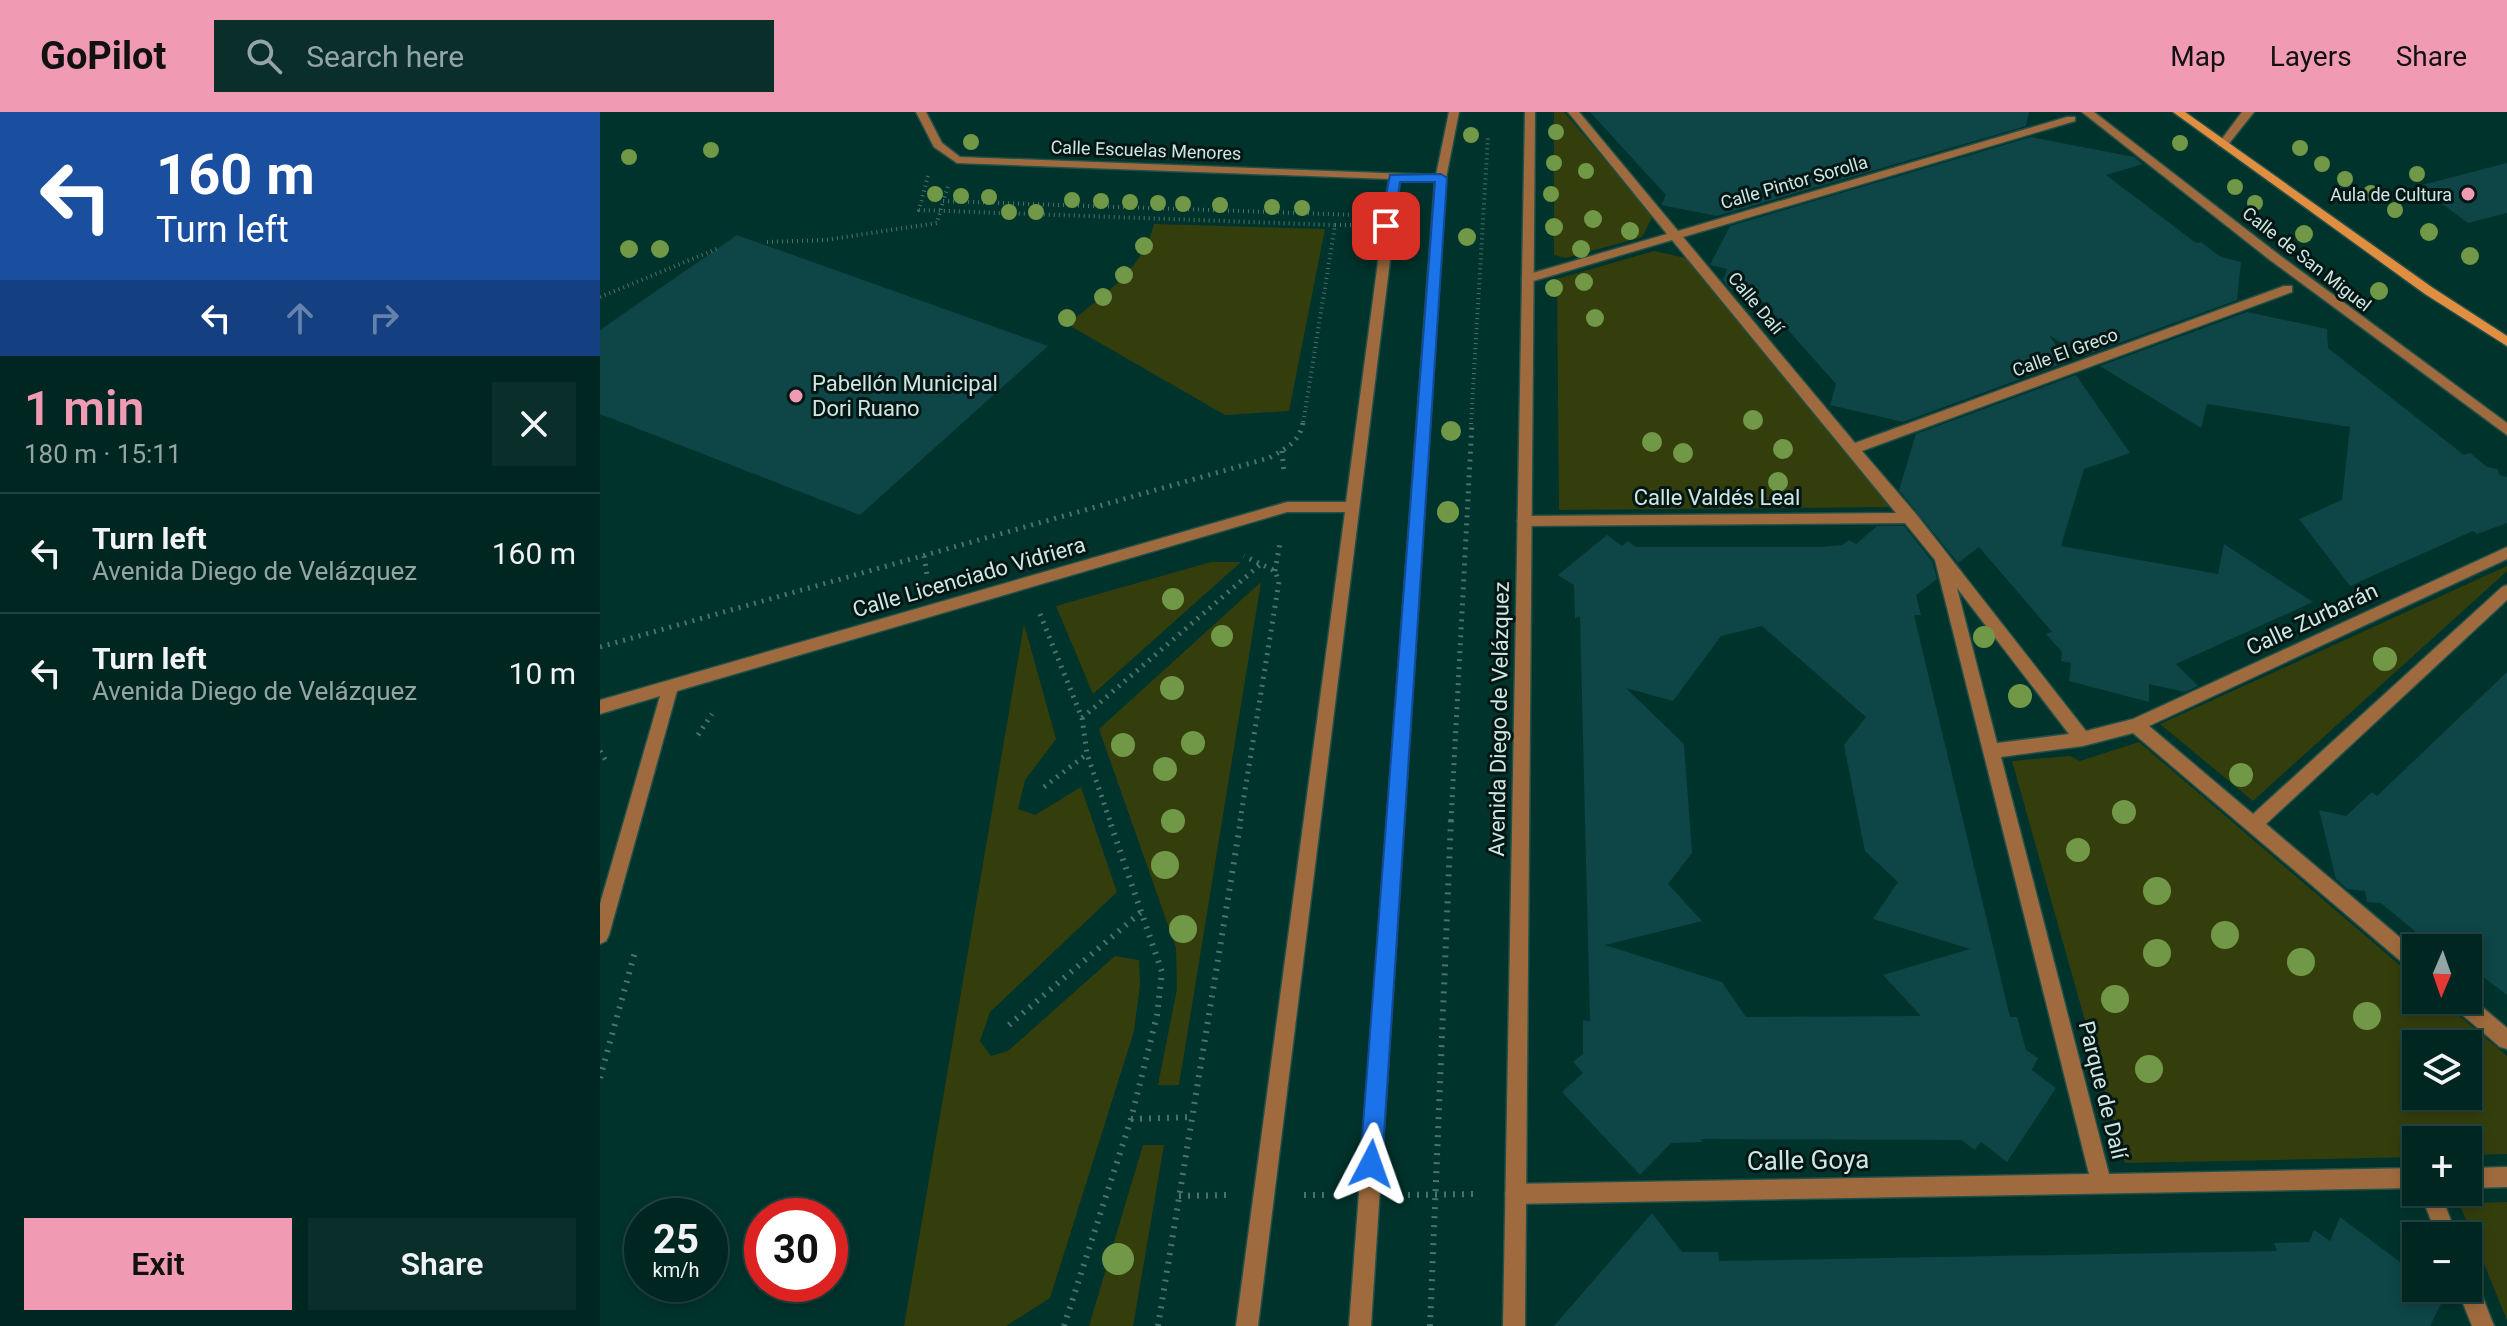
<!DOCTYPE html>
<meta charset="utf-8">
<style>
body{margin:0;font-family:Roboto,sans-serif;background:#0a2e2a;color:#f1f3f6;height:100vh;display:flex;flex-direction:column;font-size:30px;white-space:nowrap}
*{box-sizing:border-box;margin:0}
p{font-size:26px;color:#95a5a5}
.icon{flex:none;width:44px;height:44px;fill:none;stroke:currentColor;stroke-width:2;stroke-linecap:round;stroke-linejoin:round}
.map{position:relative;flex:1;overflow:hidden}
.side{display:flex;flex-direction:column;background:#002621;width:600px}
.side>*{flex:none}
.guide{background:#1a4fa0;color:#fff;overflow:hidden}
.needle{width:52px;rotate:182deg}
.tools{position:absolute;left:1802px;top:822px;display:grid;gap:16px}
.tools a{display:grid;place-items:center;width:80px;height:80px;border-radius:0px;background:#002621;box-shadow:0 4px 12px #0003,0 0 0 2px #22433f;font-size:40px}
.speed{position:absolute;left:24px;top:1086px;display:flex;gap:16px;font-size:40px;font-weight:700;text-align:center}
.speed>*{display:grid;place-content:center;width:104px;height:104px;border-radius:50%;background:#002621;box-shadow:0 4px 12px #0003,0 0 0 2px #22433f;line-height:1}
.speed small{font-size:20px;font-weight:400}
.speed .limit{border:12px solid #d22;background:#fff;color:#111}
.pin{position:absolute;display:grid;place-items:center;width:68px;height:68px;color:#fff;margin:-34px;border-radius:16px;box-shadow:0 4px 12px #0006}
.me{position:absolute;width:88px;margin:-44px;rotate:4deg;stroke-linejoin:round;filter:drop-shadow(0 0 6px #0008)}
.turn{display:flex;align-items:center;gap:28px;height:168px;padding:0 24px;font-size:36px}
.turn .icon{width:104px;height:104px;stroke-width:2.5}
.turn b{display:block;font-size:56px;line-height:68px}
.lanes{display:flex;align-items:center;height:76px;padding:0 24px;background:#0003;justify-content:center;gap:40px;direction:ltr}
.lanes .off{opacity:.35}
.round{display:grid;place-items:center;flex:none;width:84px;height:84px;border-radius:0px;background:#0a2e2a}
.head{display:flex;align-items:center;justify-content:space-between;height:136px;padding:0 24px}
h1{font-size:48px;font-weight:600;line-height:60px;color:#f09ab4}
.action{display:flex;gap:16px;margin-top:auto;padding:16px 24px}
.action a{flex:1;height:92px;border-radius:0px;background:#f09ab4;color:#111;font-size:32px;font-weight:600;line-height:92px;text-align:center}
.action a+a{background:#0a2e2a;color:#f1f3f6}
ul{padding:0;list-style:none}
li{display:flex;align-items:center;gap:24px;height:120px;padding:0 24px;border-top:2px solid #22433f}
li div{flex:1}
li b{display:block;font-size:30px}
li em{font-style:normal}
header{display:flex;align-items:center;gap:48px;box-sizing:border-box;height:112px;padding:0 40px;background:#f09ab4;color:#111}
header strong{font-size:38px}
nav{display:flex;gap:44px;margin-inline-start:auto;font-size:28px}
.search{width:560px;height:72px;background:#0a2e2a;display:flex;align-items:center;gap:20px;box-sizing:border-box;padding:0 28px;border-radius:0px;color:#95a5a5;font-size:30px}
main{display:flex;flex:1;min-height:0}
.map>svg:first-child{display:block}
</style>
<header>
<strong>GoPilot</strong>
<div class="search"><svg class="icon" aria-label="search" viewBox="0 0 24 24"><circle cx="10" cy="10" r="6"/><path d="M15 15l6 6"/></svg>Search here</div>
<nav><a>Map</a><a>Layers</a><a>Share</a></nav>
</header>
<main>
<section class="side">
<div class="guide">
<div class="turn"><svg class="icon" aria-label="left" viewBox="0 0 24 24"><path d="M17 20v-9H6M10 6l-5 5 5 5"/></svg><div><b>160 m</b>Turn left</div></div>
<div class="lanes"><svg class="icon" aria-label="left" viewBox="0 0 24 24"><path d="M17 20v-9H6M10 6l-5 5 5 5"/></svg><svg class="icon off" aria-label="ahead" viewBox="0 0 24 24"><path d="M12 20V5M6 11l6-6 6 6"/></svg><svg class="icon off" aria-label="right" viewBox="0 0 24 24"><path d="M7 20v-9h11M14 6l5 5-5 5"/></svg></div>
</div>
<div class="head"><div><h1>1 min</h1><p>180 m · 15:11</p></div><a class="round"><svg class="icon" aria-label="close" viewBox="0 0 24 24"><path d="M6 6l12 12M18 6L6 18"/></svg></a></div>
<ul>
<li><svg class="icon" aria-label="left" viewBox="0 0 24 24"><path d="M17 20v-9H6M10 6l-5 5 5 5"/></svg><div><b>Turn left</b><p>Avenida Diego de Velázquez</p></div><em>160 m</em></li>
<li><svg class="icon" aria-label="left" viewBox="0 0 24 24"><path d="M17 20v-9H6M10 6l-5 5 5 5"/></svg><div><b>Turn left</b><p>Avenida Diego de Velázquez</p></div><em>10 m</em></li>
</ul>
<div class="action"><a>Exit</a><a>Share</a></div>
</section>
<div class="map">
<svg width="1907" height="1214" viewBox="0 0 1907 1214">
<rect width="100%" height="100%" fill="#00332c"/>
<path fill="#343e0d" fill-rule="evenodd" d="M 954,0 L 964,0 L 1053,104 L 1042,125 L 966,146 L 954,143 Z
M 554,112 L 725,117 L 689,299 L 625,303 L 467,212 C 501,186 544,156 554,112 Z
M 1054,139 L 1086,146 L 1292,395 L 959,398 L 957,167 Z
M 611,450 L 641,450 L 493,582 L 456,494 Z
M 1907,454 L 1907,459 L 1653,689 L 1560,612 Z
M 661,470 L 579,973 L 558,973 L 577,877 L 576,836 L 499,617 Z
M 424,512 L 456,627 L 425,668 L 418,697 L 435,703 L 481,675 L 517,780 L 390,900 L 380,929 L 391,944 L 408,939 L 515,844 L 539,848 L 540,873 L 534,919 L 450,1186 L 406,1214 L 304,1214 Z
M 1539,630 L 1816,867 L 1816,888 L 1841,888 L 1907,944 L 1907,1042 L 1868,1043 L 1868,1028 L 1816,1028 L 1816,1045 L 1525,1051 L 1412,649 L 1470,644 L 1480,649 ZM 1868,932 L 1868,984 L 1816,984 L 1816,932 Z
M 543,1033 L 564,1033 L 533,1214 L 489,1214 Z
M 1907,1090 L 1907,1208 L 1859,1091 Z"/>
<path fill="#0e4547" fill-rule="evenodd" d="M 990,0 L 1429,0 L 1426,14 L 1117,104 L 1061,93 L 1066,83 Z
M 1431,25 L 1534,45 L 1543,52 L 1506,63 L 1596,131 L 1601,130 L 1621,145 L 1641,150 L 1637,188 L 1483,244 L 1449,223 L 1467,250 L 1303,310 L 1230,293 L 1236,272 L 1148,173 L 1131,178 L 1123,168 L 1127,157 L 1110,153 L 1130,114 Z
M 1907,51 L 1907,101 L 1868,111 L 1818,74 Z
M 137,123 L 448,234 L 260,403 L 0,302 L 0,218 Z
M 1647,200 L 1727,217 L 1728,236 L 1864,343 L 1870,341 L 1887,355 L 1898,357 L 1899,363 L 1907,365 L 1907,411 L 1877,422 L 1873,419 L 1750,474 L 1699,407 L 1742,388 L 1750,315 L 1607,292 L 1601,316 L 1500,254 Z
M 1476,263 L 1530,341 L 1484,357 L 1461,434 L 1618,462 L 1624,432 L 1713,490 L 1576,552 L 1598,574 L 1585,580 L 1549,572 L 1549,590 L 1469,569 L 1471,551 L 1461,549 L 1462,540 L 1446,522 L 1452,520 L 1379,435 L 1358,451 L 1299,378 L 1316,322 Z
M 1277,414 L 1304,414 L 1332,449 L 1337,467 L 1316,483 L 1321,503 L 1314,503 L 1410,905 L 1417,905 L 1426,938 L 1438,946 L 1432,958 L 1456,976 L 1407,1050 L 1381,1030 L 1375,1038 L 1361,1028 L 1101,1027 L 1102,1030 L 1071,1031 L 1040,1063 L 962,980 L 983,961 L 973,950 L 983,942 L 983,908 L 990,909 L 980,505 L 975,506 L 974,473 L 958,463 L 1007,423 L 1022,434 L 1028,429 L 1036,435 L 1220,435 L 1242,433 L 1249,428 L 1256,432 ZM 1162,514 L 1266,605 L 1244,633 L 1265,739 L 1298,770 L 1273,807 L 1370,837 L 1283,863 L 1321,904 L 1146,905 L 1122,870 L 1005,833 L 1102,809 L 1068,772 L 1092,741 L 1084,632 L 1026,576 L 1073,589 L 1121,524 Z
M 1907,560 L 1907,883 L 1868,853 L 1868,836 L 1835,836 L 1781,791 L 1767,790 L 1765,779 L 1747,777 L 1736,767 L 1719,698 L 1746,704 L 1772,680 L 1777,684 Z
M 1052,1101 L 1082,1140 L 1118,1140 L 1119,1149 L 1677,1139 L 1674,1131 L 1709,1130 L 1714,1118 L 1730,1129 L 1740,1105 L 1816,1162 L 1816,1176 L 1834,1176 L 1845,1184 L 1830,1214 L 954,1214 Z"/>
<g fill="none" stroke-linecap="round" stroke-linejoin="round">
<g stroke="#215049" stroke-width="3">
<path id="pedestrian" d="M 968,0 L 979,0 L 1078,119 L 1467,5 L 1475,5 L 1475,9 L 1083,125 L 1255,331 L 1684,174 L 1692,174 L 1692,180 L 1262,339 L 1316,402 L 1486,619 L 1533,607 L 1907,435 L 1907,447 L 1549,614 L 1653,702 L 1902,475 L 1907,473 L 1907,488 L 1666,712 L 1816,839 L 1816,860 L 1810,857 L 1533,621 L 1483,634 L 1401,645 L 1509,1062 L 1816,1056 L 1816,1076 L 915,1092 L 908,1089 L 905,1082 L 908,1075 L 915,1072 L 1489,1062 L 1335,448 L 1305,411 L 924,414 L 917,409 L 924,404 L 1296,401 L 1072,128 L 930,170 L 922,170 L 922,164 L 1067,122 ZM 1357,476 L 1469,622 L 1397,631 Z
M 1868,883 L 1907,916 L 1907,937 L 1900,935 L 1853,895 L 1851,888 L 1868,888 Z
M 1907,1055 L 1907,1075 L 1868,1076 L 1868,1056 Z
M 1820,1080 L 1840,1080 L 1857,1124 L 1837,1124 Z
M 1868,1165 L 1876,1168 L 1894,1214 L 1872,1214 L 1857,1176 L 1868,1176 Z"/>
</g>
<g stroke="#215049" stroke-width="3">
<path id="minor" d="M 316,0 L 326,0 L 342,31 L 360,45 L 836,63 L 849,0 L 859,0 L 846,66 L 843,114 L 771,1214 L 749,1214 L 835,69 L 800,68 L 658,1214 L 636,1214 L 745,400 L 687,400 L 77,579 L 9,823 L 6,829 L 0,832 L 0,792 L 60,584 L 0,602 L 0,588 L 687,390 L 746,390 L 789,67 L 357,51 L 334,35 Z
M 925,0 L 935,0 L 925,1214 L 903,1214 Z
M 1482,0 L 1494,0 L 1678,142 L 1907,311 L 1907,323 L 1670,148 Z
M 1642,0 L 1654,0 L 1627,34 L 1619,34 L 1618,32 Z"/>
</g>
<g stroke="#215049" stroke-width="3">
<path id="secondary" d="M 1573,0 L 1585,0 L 1833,176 L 1907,224 L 1907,234 L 1825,182 Z"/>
</g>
<path stroke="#4a736d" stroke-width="4" stroke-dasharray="1 4" stroke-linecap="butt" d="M 328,64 L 319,98 L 735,113 L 703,312
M 348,75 L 343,89 L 757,103
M 735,113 L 754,113
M 167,130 L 225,128 L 337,111 L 343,89
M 0,185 L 119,136
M 871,312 L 888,24"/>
<path stroke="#4a736d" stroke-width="5" stroke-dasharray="2 6" stroke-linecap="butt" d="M 682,339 L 684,362
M 324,444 L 327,463
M 675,459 L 680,431
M 440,502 L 482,606 L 487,642 L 510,709
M 0,535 L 669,346 C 685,337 700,330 703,310
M 482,606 L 662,451
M 98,623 L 112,602
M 0,639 L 8,652
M 444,675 L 487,642
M 640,709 L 679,470 L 675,459 L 644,444
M 851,709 L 872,310"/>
<path stroke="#4a736d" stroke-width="6" stroke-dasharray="2 7" stroke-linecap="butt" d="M 409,913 L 541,800
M 0,966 L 35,840
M 531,1007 L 593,1005
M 704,1083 L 730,1083
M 808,1083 L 878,1082
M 579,1084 L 626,1083
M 464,1214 L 531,1007 L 557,903 L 562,860 L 509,707
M 558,1214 L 641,707
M 830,1214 L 851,707"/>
<use href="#pedestrian" fill="#9f6b3e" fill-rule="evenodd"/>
<use href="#minor" fill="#9f6b3e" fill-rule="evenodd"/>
<use href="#secondary" fill="#e18e41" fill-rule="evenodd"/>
</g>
<g fill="#719846">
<circle cx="956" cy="20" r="8"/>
<circle cx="871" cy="23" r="8"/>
<circle cx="371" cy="30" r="8"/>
<circle cx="1580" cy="31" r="8"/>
<circle cx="1700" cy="36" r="8"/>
<circle cx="111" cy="38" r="8"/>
<circle cx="29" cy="45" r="8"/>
<circle cx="954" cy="51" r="8"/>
<circle cx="1722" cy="52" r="8"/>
<circle cx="986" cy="59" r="8"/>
<circle cx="1817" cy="62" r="8"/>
<circle cx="1745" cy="67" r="8"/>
<circle cx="1635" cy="75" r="8"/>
<circle cx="1771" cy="81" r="8"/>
<circle cx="335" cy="82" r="8"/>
<circle cx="951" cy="82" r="8"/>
<circle cx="361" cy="84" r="8"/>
<circle cx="389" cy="85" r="8"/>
<circle cx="472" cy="88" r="8"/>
<circle cx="501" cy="89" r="8"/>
<circle cx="530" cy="90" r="8"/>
<circle cx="558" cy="91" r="8"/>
<circle cx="1655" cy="91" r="8"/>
<circle cx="583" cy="92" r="8"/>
<circle cx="620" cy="93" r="8"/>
<circle cx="672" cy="95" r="8"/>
<circle cx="702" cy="96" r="8"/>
<circle cx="1795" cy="98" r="8"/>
<circle cx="409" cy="100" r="8"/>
<circle cx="436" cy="100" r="8"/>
<circle cx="993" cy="107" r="9"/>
<circle cx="954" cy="115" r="9"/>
<circle cx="1030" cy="119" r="9"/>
<circle cx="1829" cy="120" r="9"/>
<circle cx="1704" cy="122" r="9"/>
<circle cx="867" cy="125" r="9"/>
<circle cx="544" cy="134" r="9"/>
<circle cx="29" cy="137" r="9"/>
<circle cx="60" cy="137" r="9"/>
<circle cx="981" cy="137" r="9"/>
<circle cx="1870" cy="144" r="9"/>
<circle cx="524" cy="163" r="9"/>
<circle cx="984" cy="170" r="9"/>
<circle cx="954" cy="176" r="9"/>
<circle cx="1779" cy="179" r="9"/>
<circle cx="503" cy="185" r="9"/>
<circle cx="467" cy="206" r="9"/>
<circle cx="995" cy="206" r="9"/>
<circle cx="1153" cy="308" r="10"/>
<circle cx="851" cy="319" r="10"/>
<circle cx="1052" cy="330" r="10"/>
<circle cx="1183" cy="337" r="10"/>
<circle cx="1083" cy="341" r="10"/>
<circle cx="1178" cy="370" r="10"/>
<circle cx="848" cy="400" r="11"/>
<circle cx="573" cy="487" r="11"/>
<circle cx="622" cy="524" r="11"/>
<circle cx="1384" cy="525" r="11"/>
<circle cx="1785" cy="547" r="12"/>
<circle cx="572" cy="576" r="12"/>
<circle cx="1420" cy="584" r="12"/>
<circle cx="593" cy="631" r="12"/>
<circle cx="523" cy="633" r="12"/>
<circle cx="565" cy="657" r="12"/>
<circle cx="1641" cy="663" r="12"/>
<circle cx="1524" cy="700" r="12"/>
<circle cx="573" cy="709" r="12"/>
<circle cx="1478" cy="738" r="12"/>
<circle cx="565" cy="753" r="14"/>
<circle cx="1557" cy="779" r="14"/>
<circle cx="583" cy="817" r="14"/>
<circle cx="1625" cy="823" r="14"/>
<circle cx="1557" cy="841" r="14"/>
<circle cx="1701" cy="850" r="14"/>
<circle cx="1515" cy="887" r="14"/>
<circle cx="1767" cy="904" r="14"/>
<circle cx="1549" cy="957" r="14"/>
<circle cx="518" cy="1147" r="16"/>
</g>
<path fill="#1a73e8" stroke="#114b97" stroke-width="2" d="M 841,62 L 847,66 L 782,1052 L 779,1060 L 771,1063 L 763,1060 L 760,1052 L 835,70 L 800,70 L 793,114 L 786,118 L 780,114 L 790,63 Z"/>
<g fill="#f09ab4" stroke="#041714" stroke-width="3">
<circle cx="1868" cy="82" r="8"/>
<circle cx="196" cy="284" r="8"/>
</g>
<g text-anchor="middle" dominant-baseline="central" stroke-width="6" stroke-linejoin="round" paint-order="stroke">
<g font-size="18" fill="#cfe7e2" stroke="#041714">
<text transform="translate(546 38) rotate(2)">Calle Escuelas Menores</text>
<text transform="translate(1194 70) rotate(-16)">Calle Pintor Sorolla</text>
<text transform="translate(1707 147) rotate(38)">Calle de San Miguel</text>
<text transform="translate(1156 191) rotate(50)">Calle Dalí</text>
<text transform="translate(1465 240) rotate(-20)">Calle El Greco</text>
</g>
<g font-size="18" fill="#cfe7e2" stroke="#041714" text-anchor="end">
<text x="1852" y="82">Aula de Cultura</text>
</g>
<g font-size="22" fill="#cfe7e2" stroke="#041714" text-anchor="start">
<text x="212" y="271">Pabellón Municipal<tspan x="212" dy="25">Dori Ruano</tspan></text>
</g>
<g font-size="22" fill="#cfe7e2" stroke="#041714">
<text x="1117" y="385">Calle Valdés Leal</text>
<text transform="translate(369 465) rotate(-16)">Calle Licenciado Vidriera</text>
<text transform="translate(1712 507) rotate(-25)">Calle Zurbarán</text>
<text transform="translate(899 607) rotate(-89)">Avenida Diego de Velázquez</text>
<text transform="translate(1503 978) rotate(76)">Parque de Dalí</text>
</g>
<g font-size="26" fill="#cfe7e2" stroke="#041714">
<text transform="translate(1208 1048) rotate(-1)">Calle Goya</text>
</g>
</g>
</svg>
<div class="tools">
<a><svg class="needle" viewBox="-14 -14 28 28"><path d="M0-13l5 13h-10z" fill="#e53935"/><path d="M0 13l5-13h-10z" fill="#95a5a5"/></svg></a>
<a><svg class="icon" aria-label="layers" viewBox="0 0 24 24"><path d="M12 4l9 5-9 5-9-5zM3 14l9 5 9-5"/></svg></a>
<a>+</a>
<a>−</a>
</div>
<div class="speed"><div>25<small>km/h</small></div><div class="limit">30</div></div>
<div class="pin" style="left:786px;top:114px;background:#d93025"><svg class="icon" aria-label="arrive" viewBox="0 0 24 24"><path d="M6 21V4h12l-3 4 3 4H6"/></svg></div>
<svg class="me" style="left:771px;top:1052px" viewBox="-20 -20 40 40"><path d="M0-17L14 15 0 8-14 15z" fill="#1a73e8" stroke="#fff" stroke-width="4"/></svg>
</div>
</main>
